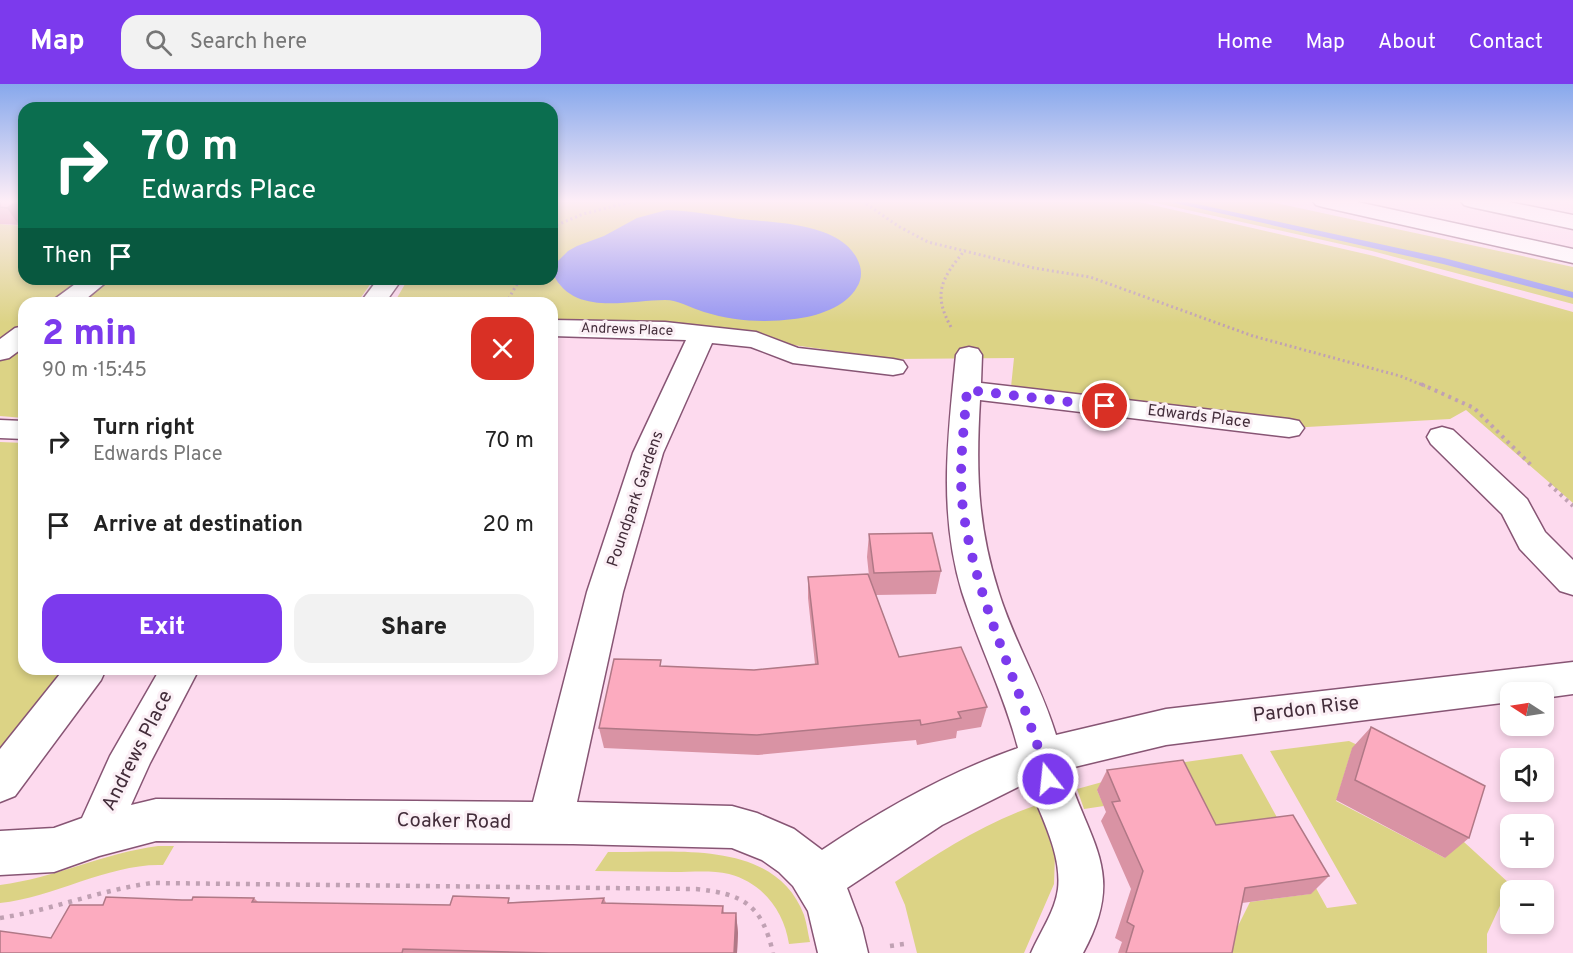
<!DOCTYPE html>
<meta charset="utf-8">
<style>
body{margin:0;font-family:Overpass,sans-serif;background:#f2f2f2;color:#222;height:100vh;display:flex;flex-direction:column;font-size:22px;white-space:nowrap}
*{box-sizing:border-box;margin:0}
p{font-size:20px;color:#767676}
.icon{flex:none;width:33px;height:33px;fill:none;stroke:currentColor;stroke-width:2;stroke-linecap:round;stroke-linejoin:round}
.map{position:relative;flex:1;overflow:hidden}
.side{position:absolute;left:18px;top:213px;width:540px;height:378px;display:flex;flex-direction:column;background:#fff;border-radius:18px;box-shadow:0 3px 9px #0003}
.side>*{flex:none}
.hud{position:absolute;left:18px;top:18px;width:540px;height:183px;border-radius:18px;box-shadow:0 3px 9px #0003;background:#0b6e4f;color:#fff;overflow:hidden}
.needle{width:39px;rotate:282deg}
.tools{position:absolute;left:1500px;top:598px;display:grid;gap:12px}
.tools a{display:grid;place-items:center;width:54px;height:54px;border-radius:12px;background:#fff;box-shadow:0 3px 9px #0003;font-size:30px}
.pin{position:absolute;display:grid;place-items:center;width:51px;height:51px;color:#fff;margin:-26px;border:3px solid #fff;border-radius:50%;box-shadow:0 2px 6px #0007}
.me{position:absolute;width:66px;margin:-33px;rotate:344deg;stroke-linejoin:round;filter:drop-shadow(0 0 4px #0008)}
.turn{display:flex;align-items:center;gap:21px;height:126px;padding:0 24px;font-size:27px}
.turn .icon{width:78px;height:78px;stroke-width:2.5}
.turn b{display:block;font-size:42px;line-height:51px}
.then{display:flex;align-items:center;height:57px;padding:0 24px;background:#0003;gap:12px;font-size:22px}
.round{display:grid;place-items:center;flex:none;width:63px;height:63px;border-radius:18px;background:#f2f2f2}
.overview{display:flex;align-items:center;justify-content:space-between;height:102px;padding:0 24px}
h1{font-size:36px;font-weight:800;line-height:45px;color:#7c3aed}
.cta{display:flex;gap:12px;margin-top:auto;padding:12px 24px}
.cta a{flex:1;height:69px;border-radius:18px;background:#7c3aed;color:#fff;font-size:24px;font-weight:800;line-height:69px;text-align:center}
.cta a+a{background:#f2f2f2;color:#222}
ul{padding:0;list-style:none}
li{display:flex;align-items:center;gap:18px;height:84px;padding:0 24px}
li div{flex:1}
li b{display:block;font-size:22px}
li em{font-style:normal}
header{display:flex;align-items:center;gap:36px;box-sizing:border-box;height:84px;padding:0 30px;background:#7c3aed;color:#fff}
header strong{font-size:28px}
nav{display:flex;gap:33px;margin-inline-start:auto;font-size:21px}
.search{width:420px;height:54px;background:#f2f2f2;display:flex;align-items:center;gap:15px;box-sizing:border-box;padding:0 21px;border-radius:18px;color:#767676;font-size:22px}
.map>svg:first-child{display:block}
</style>
<header>
<strong>Map</strong>
<div class="search"><svg class="icon" aria-label="search" viewBox="0 0 24 24"><circle cx="10" cy="10" r="6"/><path d="M15 15l6 6"/></svg>Search here</div>
<nav><a>Home</a><a>Map</a><a>About</a><a>Contact</a></nav>
</header>
<div class="map">
<svg width="1573" height="869" viewBox="0 0 1573 869">
<rect width="100%" height="100%" fill="#fddaee"/>
<path fill="#dcd385" d="M 552,117 L 1135,117 L 1374,172 L 1573,228 L 1573,419 L 1466,326 L 1450,335 L 1289,344 L 1011,303 L 1014,274 L 894,275 L 756,256 L 552,248 L 552,219 L 394,219 L 408,195 L 552,195 Z
M 1147,117 L 1267,117 L 1573,183 L 1573,220 L 1372,167 Z
M 0,140 L 24,142 L 24,195 L 80,195 L 48,219 L 24,219 L 24,237 L 0,255 Z
M 109,195 L 374,195 L 357,219 L 77,219 Z
M 24,259 L 24,334 L 0,332 L 0,276 Z
M 0,358 L 24,359 L 24,585 L 77,585 L 0,682 Z
M 1349,657 L 1387,675 L 1352,665 L 1336,717 L 1445,774 L 1453,748 L 1510,800 L 1487,850 L 1487,869 L 1219,869 L 1236,846 L 1250,818 L 1309,810 L 1221,757 L 1097,706 L 1104,722 L 1084,725 L 1077,705 L 1164,681 L 1242,670 L 1327,824 L 1357,820 L 1270,667 Z
M 1037,721 L 1055,771 L 1054,800 L 1024,869 L 917,869 L 905,821 L 895,798 C 939,768 986,738 1037,721 Z
M 158,762 L 174,762 L 163,781 C 110,779 55,813 0,819 L 0,801 C 55,794 104,769 158,762 Z
M 608,768 C 674,769 775,754 804,831 C 807,840 808,850 810,858 L 789,860 C 784,827 763,799 729,790 C 712,786 692,788 674,788 C 647,788 621,787 595,787 Z"/>
<path fill="#9796f1" d="M 667,126 C 692,127 715,131 739,135 C 775,139 847,138 860,182 C 862,189 861,197 857,203 C 846,223 816,233 794,235 C 764,239 733,237 704,228 C 691,224 678,216 665,216 C 628,216 574,233 553,190 L 557,178 L 568,167 L 577,162 L 604,152 L 637,134 Z"/>
<g fill="none" stroke-linecap="round" stroke-linejoin="round">
<path fill="#9796f1" fill-rule="evenodd" d="M 1166,117 L 1183,117 L 1444,174 L 1573,208 L 1573,214 L 1443,180 Z"/>
<g stroke="#875574" stroke-width="3">
<path id="minor" d="M 82,195 L 110,195 L 81,219 L 53,219 L 56,214 Z
M 378,195 L 402,195 L 385,219 L 360,219 Z
M 552,236 L 665,238 L 756,248 L 798,264 L 893,275 L 903,277 L 907,283 L 903,289 L 893,291 L 793,279 L 751,263 L 712,259 L 663,369 L 623,508 L 577,718 L 732,722 L 757,729 L 794,745 L 822,766 C 883,725 949,688 1018,664 C 1004,610 979,561 962,508 C 938,428 948,352 956,271 L 960,265 L 969,263 L 978,265 L 982,271 L 981,299 L 1289,335 L 1299,337 L 1304,344 L 1299,351 L 1289,353 L 980,316 C 976,384 977,440 998,506 C 1013,556 1041,601 1056,651 L 1166,625 L 1573,578 L 1573,610 L 1544,614 L 1544,609 L 1510,609 L 1510,618 L 1166,661 L 1066,685 C 1089,760 1127,788 1083,869 L 1031,869 C 1040,848 1055,828 1058,805 C 1062,769 1040,731 1028,698 L 942,741 L 847,804 L 862,844 L 868,869 L 818,869 L 808,827 L 793,802 L 779,788 L 762,776 L 732,764 L 573,760 L 156,757 L 99,772 L 54,788 L 0,791 L 0,747 L 54,744 L 82,734 L 110,672 L 160,585 L 199,585 L 150,679 L 131,721 L 156,715 L 533,718 L 587,508 L 633,369 L 686,256 L 552,252 Z
M 24,242 L 24,263 L 9,274 L 0,276 L 0,255 L 15,244 Z
M 0,336 L 24,337 L 24,355 L 0,354 Z
M 1442,343 L 1453,346 L 1527,415 L 1545,448 L 1573,476 L 1573,511 L 1560,507 L 1520,465 L 1502,430 L 1431,360 L 1427,353 L 1431,346 Z
M 64,585 L 106,585 L 101,596 L 15,712 L 0,718 L 0,665 Z"/>
</g>
<g stroke="#875574" stroke-width="3">
<path id="highway" d="M 1313,117 L 1353,117 L 1573,165 L 1573,179 L 1323,123 L 1316,121 Z
M 1461,117 L 1504,117 L 1573,131 L 1573,145 L 1471,123 L 1464,121 Z"/>
</g>
<path stroke="#c0a1b3" stroke-width="3" stroke-dasharray="2 3" stroke-linecap="butt" d="M 862,117 L 898,142 L 928,158 L 1034,184 L 1090,193 L 1253,252 L 1400,292 L 1425,302
M 552,143 L 583,130 L 635,117
M 506,219 L 520,195
M 951,243 C 932,209 942,194 965,166"/>
<path stroke="#c0a1b3" stroke-width="4" stroke-dasharray="3 4.5" stroke-linecap="butt" d="M 1421,300 L 1474,324 L 1532,382
M 1549,400 L 1573,422"/>
<path stroke="#c0a1b3" stroke-width="4.5" stroke-dasharray="4 6" stroke-linecap="butt" d="M 0,834 C 52,826 100,806 152,799 L 696,805 C 744,810 762,821 773,869
M 890,862 L 904,860"/>
<use href="#minor" fill="#fff" fill-rule="evenodd"/>
<use href="#highway" fill="#fff" fill-rule="evenodd"/>
</g>
<path fill="#d993a4" d="M 0,117 L 24,117 L 24,138 L 19,141 L 0,140 Z
M 869,450 L 941,487 L 936,510 L 876,511 L 899,573 L 987,623 L 981,643 L 957,647 L 956,654 L 917,661 L 916,656 L 758,671 L 604,664 L 599,644 L 662,582 L 754,586 L 815,580 L 808,514 L 808,493 L 869,492 L 867,473 Z
M 1371,643 L 1469,754 L 1445,774 L 1336,716 L 1352,664 Z
M 1107,686 L 1216,741 L 1329,792 L 1311,810 L 1242,819 L 1232,869 L 1118,869 L 1122,858 L 1115,854 L 1131,805 L 1101,737 L 1106,728 L 1097,706 Z
M 254,814 L 258,818 L 450,821 L 604,814 L 606,819 L 723,822 L 724,829 L 736,829 L 738,849 L 737,869 L 0,869 L 51,854 L 103,821 L 192,816 Z"/>
<path fill="#b07886" d="M 18,117 L 24,117 L 24,138 L 19,141 L 7,124 Z
M 736,829 L 738,849 L 737,869 L 734,869 Z"/>
<path fill="#fcabbf" stroke="#b07886" stroke-width="1.5" d="M 0,117 L 18,117 L 7,124 L 0,123 Z
M 932,449 L 941,487 L 874,489 L 869,450 Z
M 868,490 L 899,573 L 961,563 L 987,623 L 958,628 L 961,634 L 921,641 L 920,636 L 757,651 L 599,644 L 614,575 L 661,576 L 660,582 L 754,586 L 818,580 L 808,493 Z
M 1371,643 L 1485,702 L 1469,754 L 1355,696 Z
M 1183,676 L 1216,741 L 1293,731 L 1329,792 L 1245,804 L 1232,869 L 1126,869 L 1134,842 L 1127,838 L 1143,787 L 1112,718 L 1120,717 L 1107,686 Z
M 453,812 L 509,814 L 508,819 L 604,814 L 602,819 L 723,822 L 722,829 L 736,829 L 734,869 L 549,869 L 403,865 L 402,869 L 0,869 L 0,847 L 51,854 L 70,821 L 103,821 L 106,813 L 182,816 L 192,816 L 193,813 L 254,814 L 252,818 L 450,821 Z"/>
<linearGradient id="sky" x2="0" y2="1"><stop stop-color="#87a8ec"/><stop offset="0.49" stop-color="#feeef7"/><stop offset="1" stop-color="#feeef7" stop-opacity="0"/></linearGradient>
<rect width="1573" height="239" fill="url(#sky)"/>
<g fill="none" stroke-linecap="round" stroke-linejoin="round">
<path stroke="#7c3aed" stroke-width="10" stroke-dasharray="0 18" d="M 1048,695 C 1022,604 976,520 963,425 C 958,386 964,346 967,306 L 1105,322"/>
</g>
<g text-anchor="middle" dominant-baseline="central" stroke-width="6" stroke-linejoin="round" paint-order="stroke">
<g font-size="14" fill="#432d3a" stroke="#fbeff5">
<text transform="translate(627 246) rotate(2)">Andrews Place</text>
</g>
<g font-size="16" fill="#432d3a" stroke="#fbeff5">
<text transform="translate(1199 333) rotate(7)">Edwards Place</text>
<text transform="translate(636 415) rotate(-71)">Poundpark Gardens</text>
</g>
<g font-size="20" fill="#432d3a" stroke="#fbeff5">
<text transform="translate(1306 626) rotate(-7)">Pardon Rise</text>
<text transform="translate(138 667) rotate(-63)">Andrews Place</text>
<text transform="translate(454 738) rotate(1)">Coaker Road</text>
</g>
</g>
</svg>
<div class="tools">
<a><svg class="needle" viewBox="-14 -14 28 28"><path d="M0-13l5 13h-10z" fill="#e53935"/><path d="M0 13l5-13h-10z" fill="#767676"/></svg></a>
<a><svg class="icon" aria-label="sound" viewBox="0 0 24 24"><path d="M4 9h4l5-4v14l-5-4H4zM17 9q2 3 0 6"/></svg></a>
<a>+</a>
<a>−</a>
</div>
<div class="pin" style="left:1105px;top:322px;background:#d93025"><svg class="icon" aria-label="arrive" viewBox="0 0 24 24"><path d="M6 21V4h12l-3 4 3 4H6"/></svg></div>
<svg class="me" style="left:1048px;top:695px" viewBox="-20 -20 40 40"><circle r="17" fill="#7c3aed" stroke="#fff" stroke-width="3"/><path d="M0-11L8 9 0 5-8 9z" fill="#fff"/></svg>
<div class="hud">
<div class="turn"><svg class="icon" aria-label="right" viewBox="0 0 24 24"><path d="M7 20v-9h11M14 6l5 5-5 5"/></svg><div><b>70 m</b>Edwards Place</div></div>
<div class="then">Then<svg class="icon" aria-label="arrive" viewBox="0 0 24 24"><path d="M6 21V4h12l-3 4 3 4H6"/></svg></div>
</div>
<section class="side">
<div class="overview"><div><h1>2 min</h1><p>90 m · 15:45</p></div><a class="round" style="background:#d93025;color:#fff"><svg class="icon" aria-label="close" viewBox="0 0 24 24"><path d="M6 6l12 12M18 6L6 18"/></svg></a></div>
<ul>
<li><svg class="icon" aria-label="right" viewBox="0 0 24 24"><path d="M7 20v-9h11M14 6l5 5-5 5"/></svg><div><b>Turn right</b><p>Edwards Place</p></div><em>70 m</em></li>
<li><svg class="icon" aria-label="arrive" viewBox="0 0 24 24"><path d="M6 21V4h12l-3 4 3 4H6"/></svg><div><b>Arrive at destination</b></div><em>20 m</em></li>
</ul>
<div class="cta"><a>Exit</a><a>Share</a></div>
</section>
</div>
